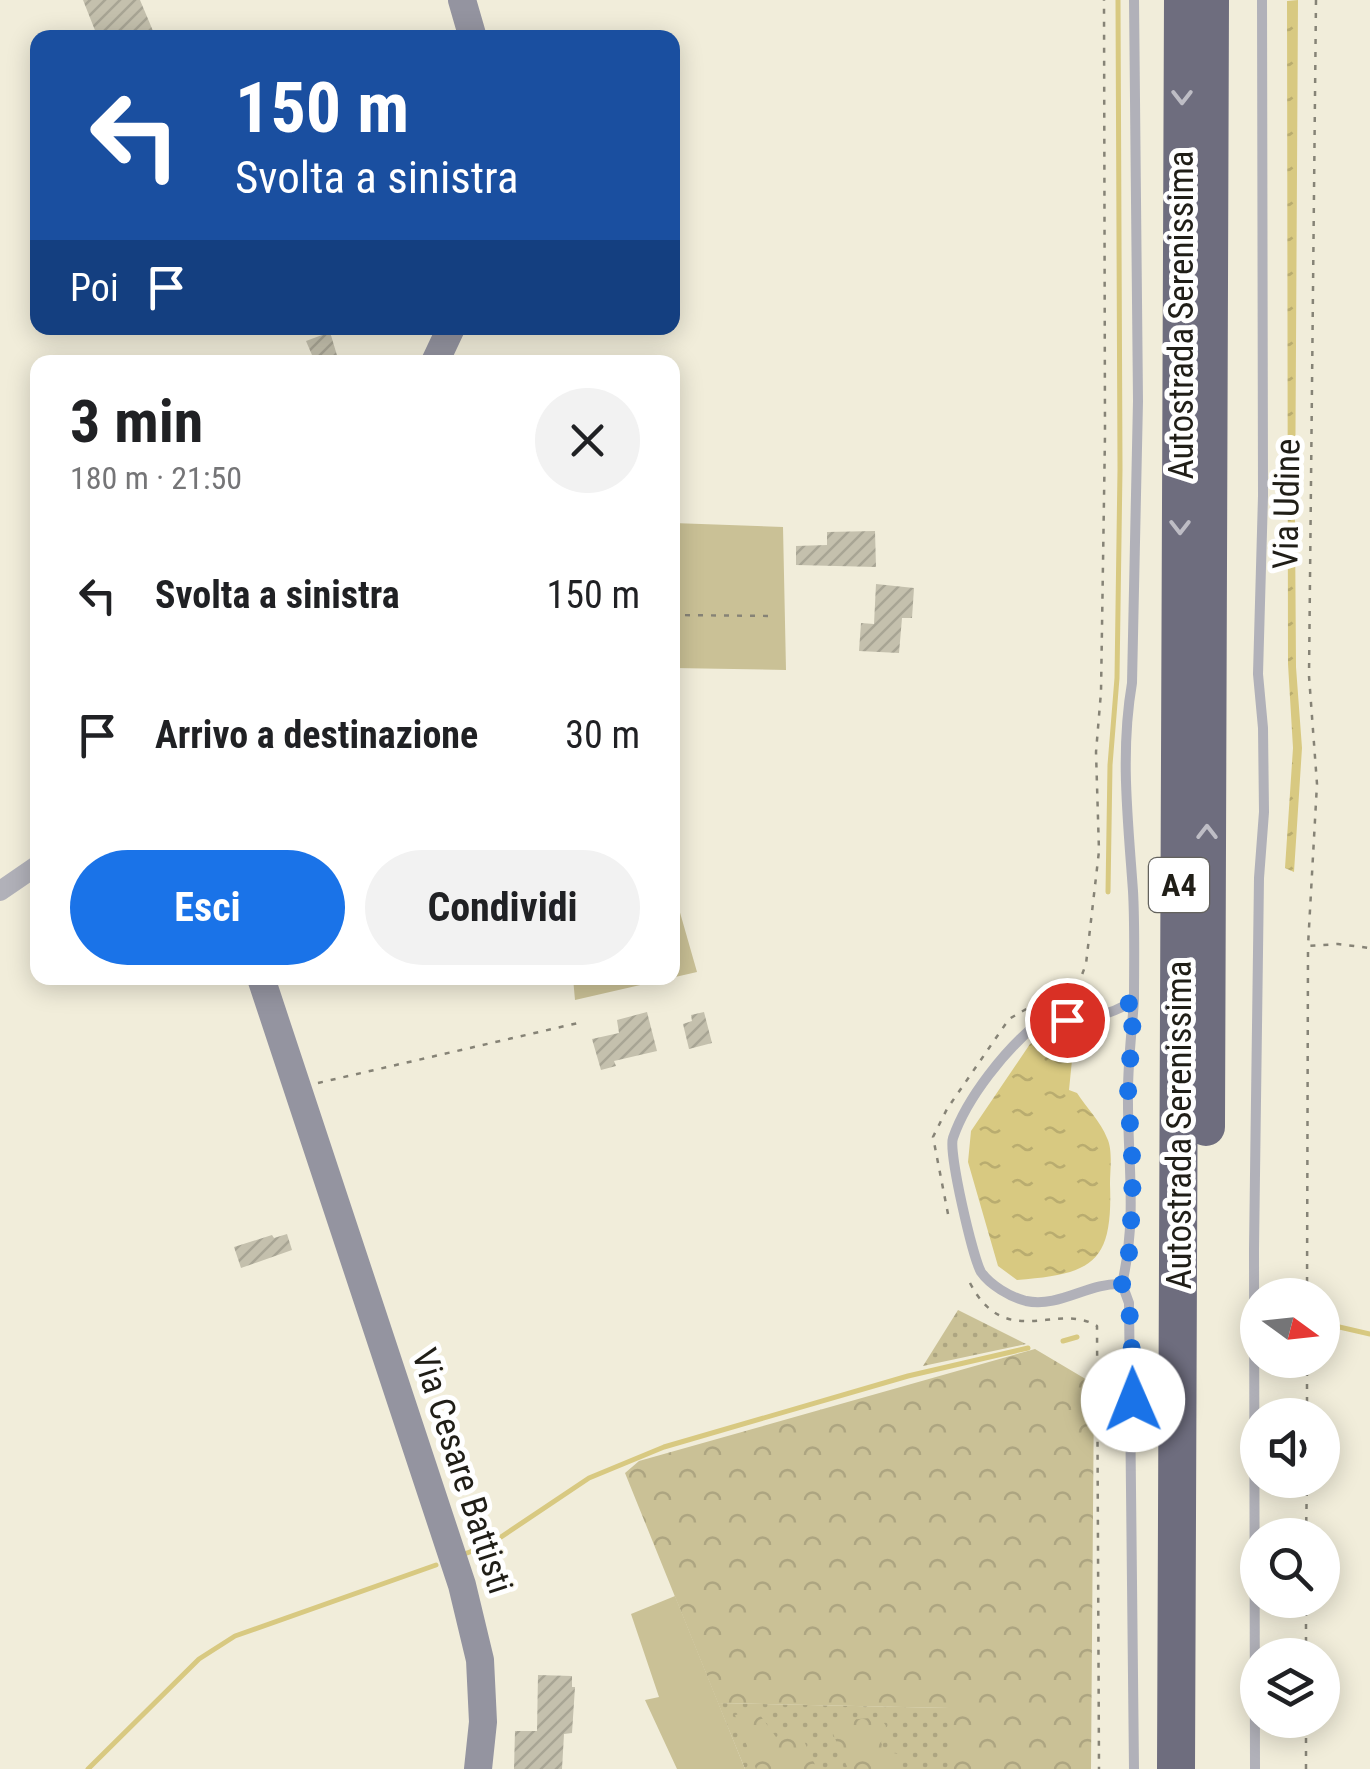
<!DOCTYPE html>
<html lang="it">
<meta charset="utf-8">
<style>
body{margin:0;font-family:"Roboto Condensed",sans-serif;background:#f2f2f2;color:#202124;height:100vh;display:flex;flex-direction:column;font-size:38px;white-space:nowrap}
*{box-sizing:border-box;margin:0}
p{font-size:32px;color:#757577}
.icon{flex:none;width:55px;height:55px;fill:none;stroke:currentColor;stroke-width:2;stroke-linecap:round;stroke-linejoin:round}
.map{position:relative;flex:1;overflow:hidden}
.side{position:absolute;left:30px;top:355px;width:650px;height:630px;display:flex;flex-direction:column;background:#fff;border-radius:20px;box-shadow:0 5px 25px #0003}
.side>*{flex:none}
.top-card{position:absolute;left:30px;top:30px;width:650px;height:305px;border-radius:20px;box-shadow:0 5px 25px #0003;background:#1a4fa0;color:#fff;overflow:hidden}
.needle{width:65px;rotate:105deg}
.buttons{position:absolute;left:1240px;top:1278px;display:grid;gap:20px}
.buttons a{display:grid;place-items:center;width:100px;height:100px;border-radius:50%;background:#fff;box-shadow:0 5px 25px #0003;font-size:50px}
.pin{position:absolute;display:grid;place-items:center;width:85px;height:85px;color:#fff;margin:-42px;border:5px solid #fff;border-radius:50%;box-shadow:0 2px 10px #0007}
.me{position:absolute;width:110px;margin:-55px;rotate:359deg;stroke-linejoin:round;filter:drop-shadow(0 0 8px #0008)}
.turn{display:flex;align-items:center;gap:35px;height:210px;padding:0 40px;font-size:45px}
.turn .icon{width:130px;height:130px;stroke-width:2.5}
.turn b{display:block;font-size:70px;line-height:85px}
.then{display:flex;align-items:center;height:95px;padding:0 40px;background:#0003;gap:20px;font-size:38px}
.round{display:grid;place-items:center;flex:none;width:105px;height:105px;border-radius:52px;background:#f2f2f2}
.overview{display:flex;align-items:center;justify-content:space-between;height:170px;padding:0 40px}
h1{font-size:60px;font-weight:700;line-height:75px}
.cta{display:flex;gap:20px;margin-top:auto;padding:20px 40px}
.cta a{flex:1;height:115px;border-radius:60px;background:#1a73e8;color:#fff;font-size:40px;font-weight:700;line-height:115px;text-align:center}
.cta a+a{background:#f2f2f2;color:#202124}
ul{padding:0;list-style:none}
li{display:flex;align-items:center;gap:30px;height:140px;padding:0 40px}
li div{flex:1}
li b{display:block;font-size:38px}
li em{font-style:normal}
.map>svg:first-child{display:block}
</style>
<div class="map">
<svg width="1370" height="1769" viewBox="0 0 1370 1769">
<defs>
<pattern id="grass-dots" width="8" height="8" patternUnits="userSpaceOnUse" patternTransform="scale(2.5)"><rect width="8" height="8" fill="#cac196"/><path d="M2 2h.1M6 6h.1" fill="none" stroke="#ada581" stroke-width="1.8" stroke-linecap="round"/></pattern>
<pattern id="forest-crowns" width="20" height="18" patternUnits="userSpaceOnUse" patternTransform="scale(2.5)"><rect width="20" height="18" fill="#cac196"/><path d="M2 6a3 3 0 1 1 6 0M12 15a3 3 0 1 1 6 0" fill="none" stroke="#ada581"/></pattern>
<pattern id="water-ripples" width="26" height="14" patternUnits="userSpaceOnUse" patternTransform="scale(2.5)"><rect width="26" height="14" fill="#d8c981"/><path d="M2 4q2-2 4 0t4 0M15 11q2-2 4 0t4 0" fill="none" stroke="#b9ac6f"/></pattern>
<pattern id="building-hatch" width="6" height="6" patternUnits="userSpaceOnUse" patternTransform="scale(2.5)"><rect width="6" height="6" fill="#c4c0ad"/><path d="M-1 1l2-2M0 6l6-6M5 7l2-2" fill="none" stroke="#a8a594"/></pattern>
</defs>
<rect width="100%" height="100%" fill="#f1edda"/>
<path fill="url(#grass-dots)" d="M 958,1310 L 1026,1344 L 923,1366 Z
M 718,1703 L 950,1708 L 949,1769 L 745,1769 Z"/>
<path fill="url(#forest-crowns)" d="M 1035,1349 L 1094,1384 L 1091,1769 L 949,1769 L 949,1708 L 718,1703 L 625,1473 L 639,1461 Z
M 757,1711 L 776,1737 L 798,1728 L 817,1769 L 756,1769 L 735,1715 Z
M 880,1717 L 886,1726 L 881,1742 L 884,1751 L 903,1755 L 899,1769 L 848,1769 L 828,1722 Z"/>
<path fill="#cac196" d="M 673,523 L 783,527 L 786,670 L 673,668 Z
M 673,888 L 697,972 L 575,1000 L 573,978 L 672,978 Z
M 675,1596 L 745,1769 L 677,1769 L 645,1700 L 659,1697 L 631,1614 Z"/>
<path fill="url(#water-ripples)" d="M 1298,0 L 1295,520 L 1296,667 L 1302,748 L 1294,872 L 1285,868 L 1293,748 L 1288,664 L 1287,1 Z
M 1045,1035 L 1058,1038 L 1073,1050 L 1069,1090 L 1077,1093 C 1086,1107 1101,1122 1107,1138 C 1113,1150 1110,1170 1110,1184 C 1113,1263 1093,1274 1017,1280 L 998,1266 L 968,1162 L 971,1131 L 1030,1044 Z"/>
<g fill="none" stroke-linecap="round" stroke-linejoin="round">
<path stroke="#d8c981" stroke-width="5" d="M 1108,892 L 1110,765 L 1117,678 L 1120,469 L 1118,0
M 1322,1323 L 1370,1334
M 1063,1341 L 1077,1337
M 467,1553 L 489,1545 L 589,1478 L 664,1447 L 908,1376 L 1028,1348
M 88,1769 L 199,1659 L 235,1636 L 436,1565"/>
</g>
<path fill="url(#building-hatch)" d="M 83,0 L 140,0 L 156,38 L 98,38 Z
M 330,332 L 339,362 L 315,362 L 306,341 Z
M 875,531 L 876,567 L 796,565 L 796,546 L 827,545 L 827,532 Z
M 876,584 L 914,588 L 912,618 L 902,618 L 899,653 L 859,651 L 861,623 L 874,624 Z
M 647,1012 L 657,1051 L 614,1061 L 616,1066 L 601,1070 L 592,1039 L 619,1033 L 617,1020 Z
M 704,1012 L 712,1043 L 689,1049 L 683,1024 L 692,1021 L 691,1015 Z
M 287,1234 L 292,1250 L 241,1268 L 234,1247 L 272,1235 L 274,1238 Z
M 538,1675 L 572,1676 L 572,1687 L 575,1687 L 572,1733 L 564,1734 L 562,1769 L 514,1769 L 515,1731 L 537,1731 Z"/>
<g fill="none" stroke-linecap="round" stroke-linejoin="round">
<path stroke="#868376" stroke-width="2.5" stroke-dasharray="5 8" stroke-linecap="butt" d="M 1316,0 L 1309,676 L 1317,784 L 1308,946 L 1338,944 L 1370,948
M 672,615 L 776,616
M 318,1083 L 578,1023
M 948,1214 L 933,1137 L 947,1109 L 1009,1019 L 1028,1008 L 1074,996 L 1086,964 L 1099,851 L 1096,752 L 1101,692 L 1105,434 L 1104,0
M 970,1283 C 1006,1352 1056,1301 1097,1326 L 1099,1769
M 1307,1295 L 1308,948
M 1307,1415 L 1307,1360
M 1306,1535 L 1307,1480
M 1306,1655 L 1306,1600
M 1306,1769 L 1306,1720"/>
<path stroke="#b1b1b9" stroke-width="10" d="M 1122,1284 C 1138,1214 1127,1161 1128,1092 C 1128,1061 1132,1030 1134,1000
M 1134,1769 L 1129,1303 L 1122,1284 C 1089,1282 1060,1308 1026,1301 C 1010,1297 990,1285 981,1272 C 973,1258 948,1152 953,1138 C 967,1097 1006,1049 1039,1022 C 1073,1020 1105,1020 1134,1000 C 1134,964 1135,927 1133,891 C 1128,820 1120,753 1132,683 L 1138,401 L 1134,0
M 1255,1769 L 1254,1249 L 1259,878 L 1264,812 L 1263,728 L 1258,674 L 1263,496 L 1262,0"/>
<path stroke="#b1b1b9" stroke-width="20" d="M 0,891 L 38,865"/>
<path stroke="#9494a0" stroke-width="28" d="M 462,0 L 473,38
M 435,362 L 451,328
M 261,978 L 462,1585 L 480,1660 L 483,1722 L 478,1769"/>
<path stroke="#6e6d7e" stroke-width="38" d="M 1206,1127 L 1210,0
M 1176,1769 L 1183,0"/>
</g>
<defs><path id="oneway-chevron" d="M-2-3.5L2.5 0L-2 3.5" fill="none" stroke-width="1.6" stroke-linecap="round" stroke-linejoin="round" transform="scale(2.5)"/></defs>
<g stroke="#bebdc5">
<use href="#oneway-chevron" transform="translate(1182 97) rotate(90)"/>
<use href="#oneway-chevron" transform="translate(1180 527) rotate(90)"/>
<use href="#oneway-chevron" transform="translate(1207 832) rotate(-90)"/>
</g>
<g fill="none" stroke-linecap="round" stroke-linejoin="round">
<path stroke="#1a73e8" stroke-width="18" stroke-dasharray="0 32.4" d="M 1067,1020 C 1092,1018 1113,1015 1134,1000 L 1128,1093 L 1133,1172 L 1130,1248 L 1122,1284 L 1131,1321 L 1133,1400"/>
</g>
<g text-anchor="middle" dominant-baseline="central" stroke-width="10" stroke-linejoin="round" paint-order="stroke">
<rect fill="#fff" stroke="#63625d" stroke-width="2.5" x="1149" y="858" width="60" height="54" rx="8"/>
<g font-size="32" font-weight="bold" fill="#201e17">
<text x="1179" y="885">A4</text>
</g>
<g font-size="35" fill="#201e17" stroke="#fff">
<text transform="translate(1181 315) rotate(-90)">Autostrada Serenissima</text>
<text transform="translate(1287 504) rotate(-89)">Via Udine</text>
<text transform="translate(1179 1125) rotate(-90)">Autostrada Serenissima</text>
<text transform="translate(462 1471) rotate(72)">Via Cesare Battisti</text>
</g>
</g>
</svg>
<div class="buttons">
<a><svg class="needle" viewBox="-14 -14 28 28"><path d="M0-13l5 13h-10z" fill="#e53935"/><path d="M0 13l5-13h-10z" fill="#757577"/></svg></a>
<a><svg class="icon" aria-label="sound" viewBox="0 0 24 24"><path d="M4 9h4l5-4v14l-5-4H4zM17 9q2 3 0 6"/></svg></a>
<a><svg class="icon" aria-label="search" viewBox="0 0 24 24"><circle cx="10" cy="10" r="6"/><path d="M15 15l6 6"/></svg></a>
<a><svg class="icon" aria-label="layers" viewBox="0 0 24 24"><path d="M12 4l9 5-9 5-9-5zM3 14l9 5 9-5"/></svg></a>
</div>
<div class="pin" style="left:1067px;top:1020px;background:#d93025"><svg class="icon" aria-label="arrive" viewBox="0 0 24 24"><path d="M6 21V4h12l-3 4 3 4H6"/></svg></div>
<svg class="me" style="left:1133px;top:1400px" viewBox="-20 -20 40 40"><circle r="19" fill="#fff"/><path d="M0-13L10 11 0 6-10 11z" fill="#1a73e8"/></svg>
<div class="top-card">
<div class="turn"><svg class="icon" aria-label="left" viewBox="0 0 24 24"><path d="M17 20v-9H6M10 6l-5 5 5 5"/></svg><div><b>150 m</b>Svolta a sinistra</div></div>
<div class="then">Poi<svg class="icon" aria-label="arrive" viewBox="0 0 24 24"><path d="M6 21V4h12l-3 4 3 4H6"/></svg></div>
</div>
<section class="side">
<div class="overview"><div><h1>3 min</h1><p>180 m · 21:50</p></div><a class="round"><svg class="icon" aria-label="close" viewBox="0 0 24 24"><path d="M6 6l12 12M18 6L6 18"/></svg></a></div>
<ul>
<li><svg class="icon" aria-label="left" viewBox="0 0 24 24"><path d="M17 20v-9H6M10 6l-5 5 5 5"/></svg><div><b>Svolta a sinistra</b></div><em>150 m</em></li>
<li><svg class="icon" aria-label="arrive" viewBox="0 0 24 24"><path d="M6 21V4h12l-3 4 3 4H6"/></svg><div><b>Arrivo a destinazione</b></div><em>30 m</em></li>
</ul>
<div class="cta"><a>Esci</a><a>Condividi</a></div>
</section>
</div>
